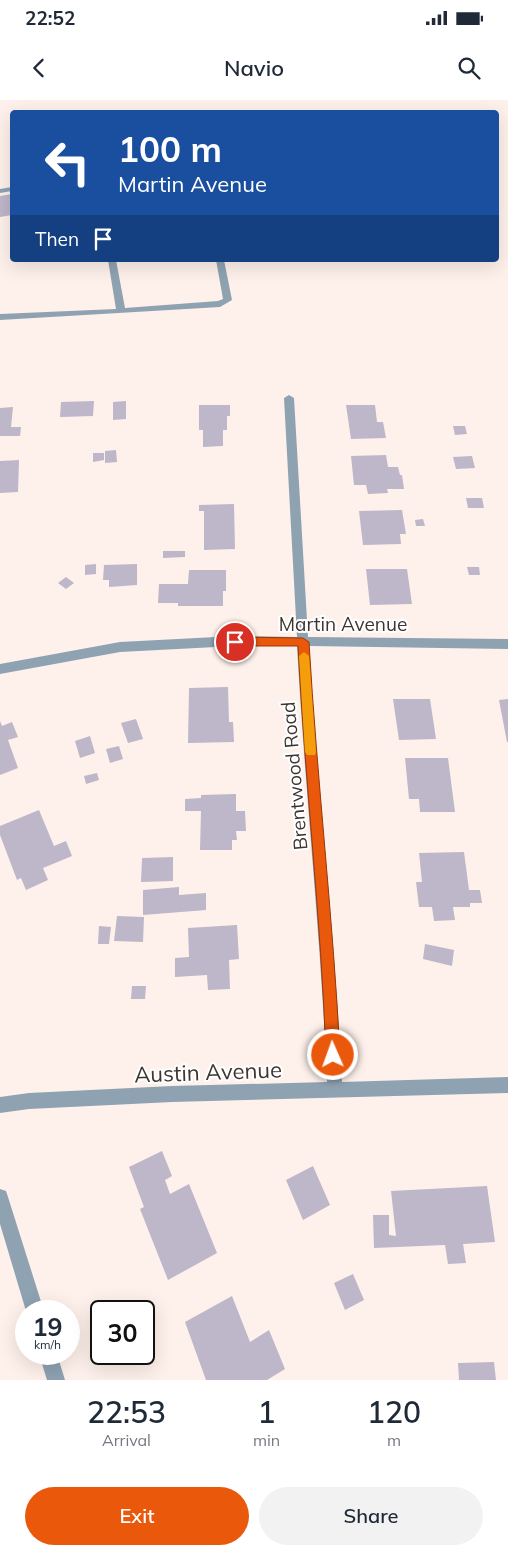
<!DOCTYPE html>
<style>
body{margin:0;font-family:Mulish,sans-serif;background:#f2f2f3;color:#1f2937;height:100vh;display:flex;flex-direction:column;font-size:19px;white-space:nowrap}
*{box-sizing:border-box;margin:0}
p{font-size:16px;color:#747a83}
.icon{flex:none;width:28px;height:28px;fill:none;stroke:currentColor;stroke-width:2;stroke-linecap:round;stroke-linejoin:round}
.map{position:relative;height:1280px;overflow:hidden}
.side{display:flex;flex-direction:column;background:#fff;flex:1}
.side>*{flex:none}
.top-card{position:absolute;left:10px;top:10px;width:489px;height:152px;border-radius:5px;box-shadow:0 5px 20px #0002;background:#1a4fa0;color:#fff;overflow:hidden}
.speed{position:absolute;left:15px;top:1200px;display:flex;gap:10px;font-size:25px;font-weight:700;text-align:center}
.speed>*{display:grid;place-content:center;width:65px;height:65px;border-radius:50%;background:#fff;box-shadow:0 5px 20px #0002;line-height:1}
.speed small{font-size:12px;font-weight:400}
.speed .limit{border:2px solid #111;border-radius:8px;background:#fff;color:#111}
.pin{position:absolute;display:grid;place-items:center;width:42px;height:42px;color:#fff;margin:-21px;border:2px solid #fff;border-radius:50%;box-shadow:0 1px 5px #0007}
.me{position:absolute;width:55px;margin:-28px;rotate:358deg;stroke-linejoin:round;filter:drop-shadow(0 0 4px #0008)}
.turn{display:flex;align-items:center;gap:18px;height:105px;padding:0 25px;font-size:22px}
.turn .icon{width:65px;height:65px;stroke-width:2.5}
.turn b{display:block;font-size:35px;line-height:42px}
.then{display:flex;align-items:center;height:48px;padding:0 25px;background:#0003;gap:10px;font-size:19px}
.eta{display:flex;justify-content:space-evenly;align-items:center;height:85px;text-align:center}
.eta b{font-size:30px;font-weight:600;line-height:35px}
.action{display:flex;gap:10px;margin-top:auto;padding:10px 25px}
.action a{flex:1;height:58px;border-radius:30px;background:#ea580c;color:#fff;font-size:20px;font-weight:600;line-height:58px;text-align:center}
.action a+a{background:#f2f2f3;color:#1f2937}
.status{display:flex;justify-content:space-between;align-items:center;height:35px;padding:0 25px;background:#fff;direction:ltr}
.status svg{height:14px;fill:currentColor}
header{display:flex;justify-content:space-between;align-items:center;height:65px;padding:0 25px;background:#fff;font-size:22px;font-weight:600}
.map>svg:first-child{display:block}
</style>
<div class="status"><b>22:52</b><svg viewBox="0 0 49 12"><path d="M0 12V9h3v3zM5 12V6h3v6zM10 12V3h3v9zM15 12V0h3v12zM26 1h20v11H26zM47 4h2v5h-2z"/></svg></div>
<header><svg class="icon" aria-label="back" viewBox="0 0 24 24"><path d="M15 5l-7 7 7 7"/></svg>Navio<svg class="icon" aria-label="search" viewBox="0 0 24 24"><circle cx="10" cy="10" r="6"/><path d="M15 15l6 6"/></svg></header>
<div class="map">
<svg width="508" height="1280" viewBox="0 0 508 1280">
<rect width="100%" height="100%" fill="#fef1eb"/>
<path fill="#beb6c9" d="M 12,94 L 12,115 L 0,117 L 0,96 Z
M 94,301 L 93,316 L 60,317 L 61,302 Z
M 126,301 L 126,319 L 113,320 L 113,302 Z
M 199,305 L 230,305 L 230,316 L 227,316 L 227,330 L 223,330 L 223,346 L 203,347 L 203,330 L 199,330 Z
M 346,305 L 375,305 L 377,322 L 383,322 L 386,338 L 351,339 Z
M 13,307 L 11,327 L 21,327 L 20,336 L 0,336 L 0,308 Z
M 453,326 L 465,326 L 467,334 L 455,335 Z
M 116,350 L 117,362 L 105,363 L 105,351 Z
M 93,353 L 104,353 L 104,360 L 93,362 Z
M 386,355 L 388,367 L 398,367 L 400,375 L 402,375 L 404,389 L 387,389 L 388,393 L 368,394 L 366,385 L 354,385 L 351,356 Z
M 472,356 L 475,368 L 456,369 L 453,357 Z
M 19,360 L 18,392 L 0,393 L 0,361 Z
M 466,398 L 482,398 L 484,408 L 468,408 Z
M 234,404 L 235,449 L 204,450 L 204,411 L 199,411 L 199,405 Z
M 402,410 L 406,434 L 400,434 L 401,444 L 363,445 L 359,411 Z
M 423,419 L 425,426 L 416,426 L 415,420 Z
M 163,451 L 185,451 L 185,457 L 163,458 Z
M 96,464 L 96,474 L 85,475 L 85,465 Z
M 137,464 L 137,485 L 109,487 L 109,480 L 103,480 L 104,465 Z
M 467,467 L 479,467 L 480,475 L 469,475 Z
M 366,469 L 407,469 L 412,504 L 370,505 Z
M 189,470 L 226,470 L 226,491 L 223,491 L 223,506 L 178,506 L 178,503 L 158,503 L 159,484 L 188,484 Z
M 66,477 L 74,483 L 66,489 L 58,483 Z
M 228,587 L 229,622 L 233,622 L 234,642 L 188,643 L 189,588 Z
M 393,599 L 430,599 L 436,639 L 399,640 Z
M 508,599 L 508,642 L 507,642 L 499,600 Z
M 136,619 L 143,639 L 128,643 L 121,623 Z
M 0,621 L 2,626 L 12,622 L 18,637 L 8,640 L 18,668 L 0,675 Z
M 90,636 L 95,653 L 80,658 L 75,641 Z
M 119,646 L 123,659 L 110,663 L 106,649 Z
M 405,658 L 448,658 L 455,712 L 420,712 L 419,699 L 409,699 Z
M 97,673 L 99,680 L 86,684 L 84,676 Z
M 236,694 L 236,711 L 245,711 L 246,731 L 236,731 L 237,740 L 232,740 L 232,750 L 200,750 L 201,711 L 185,711 L 185,699 L 201,698 L 201,695 Z
M 39,710 L 54,746 L 66,741 L 72,756 L 43,768 L 48,780 L 26,790 L 21,778 L 17,780 L 0,735 L 0,726 Z
M 464,752 L 469,790 L 480,790 L 482,803 L 470,803 L 470,807 L 453,807 L 455,820 L 434,821 L 432,807 L 419,807 L 416,782 L 422,782 L 419,753 Z
M 173,757 L 173,781 L 141,782 L 142,758 Z
M 179,787 L 179,795 L 206,793 L 206,810 L 143,815 L 143,790 Z
M 117,816 L 144,817 L 143,842 L 114,841 Z
M 237,825 L 239,859 L 229,860 L 230,889 L 208,890 L 207,875 L 175,877 L 175,858 L 189,857 L 188,828 Z
M 99,826 L 111,827 L 109,844 L 98,844 Z
M 425,844 L 454,850 L 452,866 L 423,859 Z
M 132,886 L 146,886 L 145,899 L 131,899 Z
M 162,1051 L 172,1076 L 165,1080 L 170,1094 L 189,1084 L 217,1153 L 168,1180 L 140,1109 L 144,1107 L 129,1067 Z
M 313,1066 L 330,1105 L 303,1120 L 286,1080 Z
M 487,1086 L 495,1142 L 463,1144 L 466,1163 L 448,1164 L 445,1145 L 374,1148 L 373,1115 L 389,1115 L 389,1135 L 396,1136 L 391,1091 Z
M 353,1174 L 364,1200 L 345,1210 L 334,1183 Z
M 232,1196 L 250,1242 L 269,1230 L 285,1269 L 267,1280 L 206,1280 L 185,1222 Z
M 494,1262 L 496,1280 L 459,1280 L 458,1263 Z"/>
<g fill="none" stroke-linecap="round" stroke-linejoin="round">
<path fill="#8fa2b2" fill-rule="evenodd" d="M 12,87 L 12,91 L 0,93 L 0,89 Z
M 108,160 L 116,160 L 125,208 L 218,201 L 223,199 L 216,160 L 224,160 L 232,200 L 220,207 L 0,220 L 0,214 L 116,209 Z
M 289,295 L 294,298 L 308,537 L 508,539 L 508,549 L 309,546 C 318,692 335,836 342,982 L 508,977 L 508,993 L 172,1002 L 29,1009 L 0,1013 L 0,997 L 29,993 L 172,986 L 327,982 C 321,837 305,692 297,546 L 235,546 L 120,552 L 0,574 L 0,564 L 120,542 L 235,536 L 297,537 L 284,298 Z
M 0,1089 L 6,1091 L 8,1097 L 44,1211 L 26,1211 L 0,1124 Z
M 39,1254 L 57,1254 L 65,1280 L 47,1280 Z"/>
</g>
<path fill="#ea580c" stroke="#983908" d="M 235,537 L 303,538 L 309,542 C 317,680 333,817 340,955 L 338,960 L 333,962 L 328,960 L 326,955 C 321,818 305,683 298,546 L 235,546 L 230,542 Z"/>
<path fill="#f59e0b" d="M 304,552 L 309,556 L 316,652 L 315,655 L 307,655 L 305,652 L 299,556 Z"/>
<g text-anchor="middle" dominant-baseline="central" stroke-width="4" stroke-linejoin="round" paint-order="stroke">
<g font-size="19" fill="#3d3531" stroke="#fff">
<text x="343" y="524">Martin Avenue</text>
<text transform="translate(294 676) rotate(-95)">Brentwood Road</text>
</g>
<g font-size="22" fill="#3d3531" stroke="#fff">
<text transform="translate(208 972) rotate(-2)">Austin Avenue</text>
</g>
</g>
</svg>
<div class="speed"><div>19<small>km/h</small></div><div class="limit">30</div></div>
<div class="pin" style="left:235px;top:542px;background:#d93025"><svg class="icon" aria-label="arrive" viewBox="0 0 24 24"><path d="M6 21V4h12l-3 4 3 4H6"/></svg></div>
<svg class="me" style="left:333px;top:955px" viewBox="-20 -20 40 40"><circle r="17" fill="#ea580c" stroke="#fff" stroke-width="3"/><path d="M0-11L8 9 0 5-8 9z" fill="#fff"/></svg>
<div class="top-card">
<div class="turn"><svg class="icon" aria-label="left" viewBox="0 0 24 24"><path d="M17 20v-9H6M10 6l-5 5 5 5"/></svg><div><b>100 m</b>Martin Avenue</div></div>
<div class="then">Then<svg class="icon" aria-label="arrive" viewBox="0 0 24 24"><path d="M6 21V4h12l-3 4 3 4H6"/></svg></div>
</div>
</div>
<section class="side">
<div class="eta">
<div><b>22:53</b><p>Arrival</p></div>
<div><b>1</b><p>min</p></div>
<div><b>120</b><p>m</p></div>
</div>
<div class="action"><a>Exit</a><a>Share</a></div>
</section>
